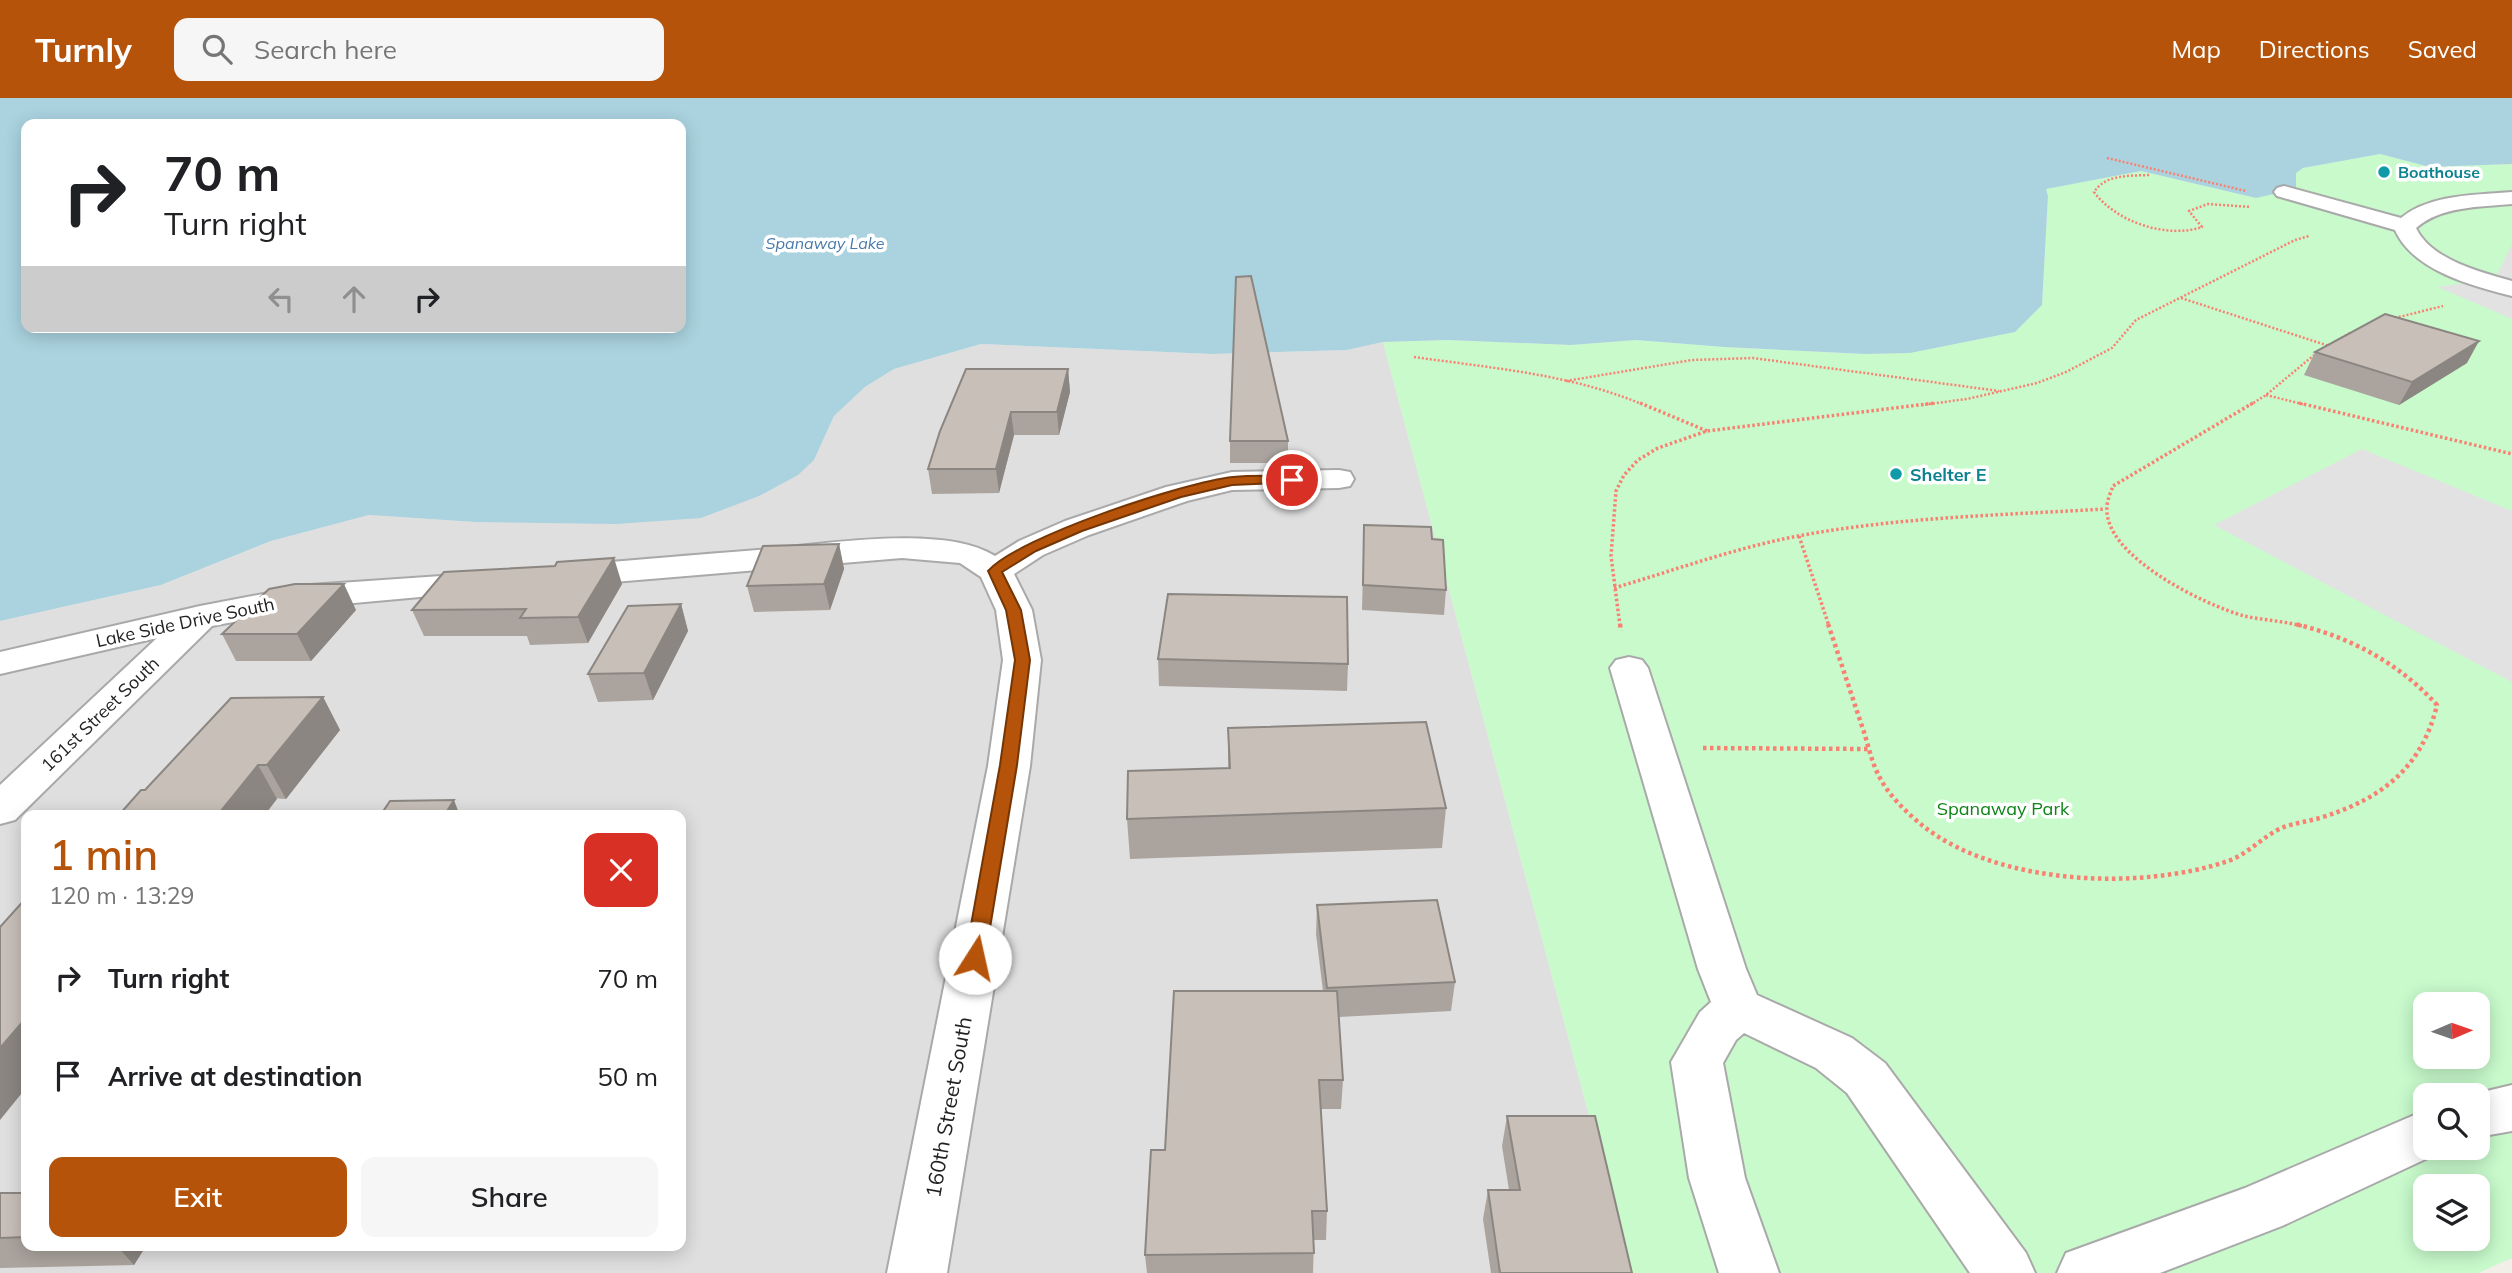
<!DOCTYPE html>
<meta charset="utf-8">
<style>
body{margin:0;font-family:Mulish,sans-serif;background:#f6f6f6;color:#202124;height:100vh;display:flex;flex-direction:column;font-size:26px;white-space:nowrap}
*{box-sizing:border-box;margin:0}
p{font-size:23px;color:#757577}
.icon{flex:none;width:38px;height:38px;fill:none;stroke:currentColor;stroke-width:2;stroke-linecap:round;stroke-linejoin:round}
.map{position:relative;flex:1;overflow:hidden}
.details{position:absolute;left:21px;top:712px;width:665px;height:441px;display:flex;flex-direction:column;background:#fff;border-radius:14px;box-shadow:0 4px 18px #0003}
.details>*{flex:none}
.hud{position:absolute;left:21px;top:21px;width:665px;height:214px;border-radius:14px;box-shadow:0 4px 18px #0003;background:#fff;color:#202124;overflow:hidden}
.needle{width:46px;rotate:88deg}
.fabs{position:absolute;left:2413px;top:894px;display:grid;gap:14px}
.fabs a{display:grid;place-items:center;width:77px;height:77px;border-radius:14px;background:#fff;box-shadow:0 4px 18px #0003;font-size:35px}
.pin{position:absolute;display:grid;place-items:center;width:60px;height:60px;color:#fff;margin:-30px;border:4px solid #fff;border-radius:50%;box-shadow:0 2px 7px #0007}
.me{position:absolute;width:77px;margin:-38px;rotate:10deg;stroke-linejoin:round;filter:drop-shadow(0 0 5px #0008)}
.turn{display:flex;align-items:center;gap:24px;height:147px;padding:0 28px;font-size:32px}
.turn .icon{width:91px;height:91px;stroke-width:2.5}
.turn b{display:block;font-size:49px;line-height:60px}
.lanes{display:flex;align-items:center;height:66px;padding:0 28px;background:#0003;justify-content:center;gap:35px;direction:ltr}
.lanes .off{opacity:.35}
.round{display:grid;place-items:center;flex:none;width:74px;height:74px;border-radius:14px;background:#f6f6f6}
.headline{display:flex;align-items:center;justify-content:space-between;height:119px;padding:0 28px}
h1{font-size:42px;font-weight:600;line-height:52px;color:#b45309}
.cta{display:flex;gap:14px;margin-top:auto;padding:14px 28px}
.cta a{flex:1;height:80px;border-radius:14px;background:#b45309;color:#fff;font-size:28px;font-weight:600;line-height:80px;text-align:center}
.cta a+a{background:#f6f6f6;color:#202124}
ul{padding:0;list-style:none}
li{display:flex;align-items:center;gap:21px;height:98px;padding:0 28px}
li div{flex:1}
li b{display:block;font-size:26px}
li em{font-style:normal}
header{display:flex;align-items:center;gap:42px;box-sizing:border-box;height:98px;padding:0 35px;background:#b45309;color:#fff}
header strong{font-size:33px}
nav{display:flex;gap:38px;margin-inline-start:auto;font-size:24px}
.search{width:490px;height:63px;background:#f6f6f6;display:flex;align-items:center;gap:18px;box-sizing:border-box;padding:0 24px;border-radius:14px;color:#757577;font-size:26px}
.map>svg:first-child{display:block}
</style>
<header>
<strong>Turnly</strong>
<div class="search"><svg class="icon" aria-label="search" viewBox="0 0 24 24"><circle cx="10" cy="10" r="6"/><path d="M15 15l6 6"/></svg>Search here</div>
<nav><a>Map</a><a>Directions</a><a>Saved</a></nav>
</header>
<div class="map">
<svg width="2512" height="1175" viewBox="0 0 2512 1175">
<rect width="100%" height="100%" fill="#f2efe9"/>
<path fill="#e0dfdf" fill-rule="evenodd" d="M 1383,244 L 1631,1175 L 0,1175 L 0,523 L 161,487 L 271,443 L 369,417 L 475,424 L 814,362 L 834,318 L 865,289 L 894,271 L 981,246 L 1212,256 L 1347,252 ZM 26,718 L 681,718 L 681,1148 L 26,1148 Z"/>
<path fill="#c8facc" fill-rule="evenodd" d="M 2380,56 L 2430,69 L 2512,66 L 2512,1160 L 2478,1175 L 1631,1175 L 1383,244 L 1448,242 L 1571,247 L 1636,242 L 1724,249 L 1865,256 L 1910,255 L 2015,234 L 2042,207 L 2048,98 L 2045,91 L 2141,73 L 2256,100 L 2303,70 ZM 2426,906 L 2478,906 L 2478,959 L 2426,959 ZM 2426,998 L 2478,998 L 2478,1050 L 2426,1050 ZM 2426,1088 L 2478,1088 L 2478,1141 L 2426,1141 Z"/>
<path fill="#e2e2e2" d="M 2512,146 L 2512,221 L 2438,189 L 2495,181 Z
M 2362,351 L 2512,413 L 2512,584 L 2214,427 Z"/>
<path fill="#aad3df" fill-rule="evenodd" d="M 0,0 L 2512,0 L 2512,66 L 2430,69 L 2380,56 L 2303,70 L 2296,75 L 2296,91 L 2256,100 L 2141,73 L 2046,91 L 2048,98 L 2042,207 L 2015,234 L 1910,255 L 1865,256 L 1724,249 L 1636,242 L 1571,247 L 1448,242 L 1383,244 L 1347,252 L 1212,256 L 981,246 L 894,271 L 865,289 L 834,318 L 814,362 L 798,377 L 759,398 L 701,420 L 616,426 L 475,424 L 369,417 L 271,443 L 161,487 L 0,523 ZM 26,26 L 681,26 L 681,229 L 26,229 Z"/>
<g fill="none" stroke-linecap="round" stroke-linejoin="round">
<g stroke="#a9a9a9" stroke-width="4">
<path id="minor" d="M 2284,88 L 2401,120 C 2430,96 2476,97 2512,94 L 2512,106 C 2480,109 2441,108 2416,130 C 2431,162 2481,174 2512,183 L 2512,198 C 2473,188 2413,173 2395,132 L 2277,98 L 2274,94 L 2277,90 Z
M 1339,372 L 1350,374 L 1354,381 L 1350,388 L 1339,390 L 1232,392 L 1187,403 L 1089,437 L 1043,457 L 1014,476 L 1032,512 L 1041,562 L 1030,668 L 947,1175 L 887,1175 L 988,668 L 1003,562 L 996,512 L 981,479 L 960,465 L 902,460 L 566,488 L 554,485 L 549,478 L 554,471 L 566,468 C 630,462 694,457 758,452 C 819,447 944,425 995,458 L 1019,443 L 1065,423 L 1166,389 L 1232,374 Z
M 485,475 L 497,478 L 502,485 L 497,492 L 310,509 L 212,528 L 15,722 L 0,726 L 0,687 L 157,540 L 0,576 L 0,554 L 200,508 L 310,487 Z
M 1629,559 L 1642,562 L 1648,570 L 1746,871 L 1757,897 L 1852,940 L 1885,965 L 2026,1155 L 2035,1175 L 1970,1175 L 1847,995 L 1816,970 L 1744,935 L 1736,942 L 1723,965 L 1745,1080 L 1779,1175 L 1719,1175 L 1689,1080 L 1671,964 L 1700,914 L 1711,904 L 1698,871 L 1610,570 L 1616,562 Z
M 2512,987 L 2512,1033 L 2478,1039 L 2478,998 L 2466,998 Z
M 2426,1012 L 2426,1050 L 2445,1052 L 2282,1128 L 2160,1175 L 2057,1175 L 2066,1155 L 2245,1090 Z"/>
</g>
<path stroke="#fa8072" stroke-width="2.5" stroke-dasharray="2 2" stroke-linecap="butt" d="M 2107,60 L 2246,93
M 2149,77 C 2129,78 2106,76 2094,94 C 2116,124 2167,141 2202,129 L 2189,113 L 2208,106 L 2251,109
M 2181,200 L 2329,248
M 2391,221 L 2443,208
M 2321,252 L 2350,235
M 1414,259 C 1491,270 1571,276 1644,307
M 1566,283 L 1692,262 L 1753,260 L 1999,293
M 2266,297 L 2306,307
M 1921,307 L 1967,301 L 2037,285 L 2066,274 L 2112,250 L 2136,222 L 2295,142 L 2309,138
M 2250,307 L 2266,297 L 2314,257"/>
<path stroke="#fa8072" stroke-width="3.5" stroke-dasharray="2.5 2.5" stroke-linecap="butt" d="M 1640,305 L 1707,333
M 2253,305 L 2113,388 C 2111,394 2107,402 2107,409 C 2103,458 2205,507 2244,518 C 2263,522 2283,523 2302,528
M 2299,305 L 2512,356
M 1799,438 L 1829,528
M 1614,490 C 1675,472 1735,450 1798,438 C 1899,419 2003,417 2105,411
M 1620,528 L 1611,458 L 1616,393 L 1624,377 L 1638,362 L 1658,350 L 1707,333 L 1935,305"/>
<path stroke="#fa8072" stroke-width="4.5" stroke-dasharray="3.5 3.5" stroke-linecap="butt" d="M 1620,526 L 1621,533
M 1828,526 C 1840,561 1851,596 1863,631 C 1868,646 1871,662 1878,676 C 1887,696 1906,714 1923,728 C 1998,787 2140,793 2228,763 C 2251,755 2265,735 2287,728 C 2299,724 2311,723 2323,719 C 2383,700 2422,669 2437,607 C 2399,565 2350,539 2295,526
M 1703,650 L 1870,651"/>
<use href="#minor" fill="#fff" fill-rule="evenodd"/>
</g>
<path fill="#aba49e" d="M 2315,254 L 2467,265 L 2399,307 L 2304,277 Z
M 1068,271 L 1070,294 L 1059,337 L 1014,337 L 999,395 L 932,396 L 928,371 Z
M 1230,343 L 1288,343 L 1288,365 L 1230,365 Z
M 1364,427 L 1432,441 L 1446,492 L 1444,517 L 1362,512 Z
M 839,446 L 844,471 L 830,512 L 754,514 L 747,488 Z
M 622,486 L 588,545 L 530,547 L 527,538 L 424,538 L 412,512 Z
M 681,506 L 688,533 L 653,602 L 598,604 L 588,576 Z
M 356,512 L 311,563 L 236,563 L 222,536 Z
M 1158,561 L 1348,566 L 1347,593 L 1159,588 Z
M 323,599 L 340,632 L 286,701 L 145,692 Z
M 1228,630 L 1446,710 L 1442,750 L 1130,761 L 1127,721 L 1228,670 Z
M 1317,807 L 1455,884 L 1451,913 L 1339,919 L 1343,982 L 1341,1011 L 1321,1011 L 1327,1113 L 1326,1142 L 1314,1142 L 1313,1175 L 1147,1175 L 1145,1157 L 1165,1052 L 1323,893 L 1316,836 Z
M 1507,1018 L 1632,1175 L 1491,1175 L 1483,1121 L 1488,1092 L 1509,1092 L 1502,1048 Z
M 0,1095 L 26,1095 L 26,1148 L 146,1148 L 134,1167 L 0,1170 Z"/>
<path fill="#8b8681" d="M 2479,243 L 2467,265 L 2399,307 L 2412,284 Z
M 1068,271 L 1070,294 L 1059,337 L 1057,314 Z
M 1011,314 L 1014,337 L 999,395 L 996,371 Z
M 839,446 L 844,471 L 830,512 L 824,486 Z
M 614,460 L 622,486 L 588,545 L 578,519 Z
M 344,486 L 356,512 L 311,563 L 297,536 Z
M 681,506 L 688,533 L 653,602 L 644,575 Z
M 323,599 L 340,632 L 286,701 L 267,667 Z
M 258,667 L 277,701 L 264,718 L 217,718 Z
M 454,702 L 460,718 L 444,718 Z
M 26,920 L 26,990 L 0,1022 L 0,950 Z
M 117,1148 L 146,1148 L 134,1167 Z"/>
<path fill="#c7bfb8" stroke="#8b8681" stroke-width="2" d="M 1251,178 L 1288,343 L 1230,343 L 1236,179 Z
M 2385,216 L 2479,243 L 2412,284 L 2315,254 Z
M 966,271 L 1068,271 L 1057,314 L 1011,314 L 996,371 L 928,371 L 940,333 Z
M 1364,427 L 1431,429 L 1432,441 L 1443,442 L 1446,492 L 1363,487 Z
M 839,446 L 824,486 L 747,488 L 763,448 Z
M 614,460 L 578,519 L 520,520 L 526,511 L 412,512 L 444,474 L 555,468 L 557,464 Z
M 295,486 L 344,486 L 297,536 L 222,536 L 269,491 Z
M 1168,496 L 1347,499 L 1348,566 L 1158,561 Z
M 681,506 L 644,575 L 588,576 L 628,508 Z
M 323,599 L 267,667 L 258,667 L 217,718 L 118,718 L 141,692 L 145,692 L 231,600 Z
M 1426,624 L 1446,710 L 1127,721 L 1128,673 L 1230,670 L 1228,630 Z
M 454,702 L 444,718 L 380,718 L 390,703 Z
M 26,800 L 26,920 L 0,950 L 0,829 Z
M 1437,802 L 1455,884 L 1327,890 L 1317,807 Z
M 1174,893 L 1337,893 L 1343,982 L 1319,982 L 1327,1113 L 1312,1113 L 1314,1155 L 1145,1157 L 1151,1052 L 1165,1052 Z
M 1507,1018 L 1595,1018 L 1632,1175 L 1500,1175 L 1488,1092 L 1520,1092 Z
M 0,1095 L 26,1095 L 26,1139 L 0,1140 Z"/>
<path fill="#b45309" stroke="#753606" stroke-width="2" d="M 1292,378 L 1299,382 L 1297,384 L 1232,387 L 1181,399 L 1082,433 L 1036,453 L 1002,474 L 1021,512 L 1030,562 L 1017,667 L 985,860 L 982,866 L 975,868 L 968,866 L 965,860 L 1000,667 L 1015,562 L 1006,512 L 988,473 C 1018,439 1185,384 1233,379 C 1252,377 1273,378 1292,378 Z"/>
<g fill="#0f9aa8" stroke="#fff" stroke-width="2.5">
<circle cx="2384" cy="74" r="7"/>
<circle cx="1896" cy="376" r="7"/>
</g>
<g text-anchor="middle" dominant-baseline="central" stroke-width="7" stroke-linejoin="round" paint-order="stroke">
<g font-size="16" font-weight="bold" fill="#0d838f" stroke="#fff" text-anchor="start">
<text x="2398" y="74">Boathouse</text>
</g>
<g font-size="16" font-style="italic" fill="#4a7aab" stroke="#fff">
<text x="825" y="145">Spanaway Lake</text>
</g>
<g font-size="18" font-weight="bold" fill="#0d838f" stroke="#fff" text-anchor="start">
<text x="1910" y="376">Shelter E</text>
</g>
<g font-size="18" fill="#222" stroke="#fff">
<text transform="translate(185 524) rotate(-12)">Lake Side Drive South</text>
<text transform="translate(100 616) rotate(-44)">161st Street South</text>
</g>
<g font-size="18" fill="#0c8416" stroke="#fff">
<text x="2003" y="710">Spanaway Park</text>
</g>
<g font-size="21" fill="#222" stroke="#fff">
<text transform="translate(948 1009) rotate(-80)">160th Street South</text>
</g>
</g>
</svg>
<div class="fabs">
<a><svg class="needle" viewBox="-14 -14 28 28"><path d="M0-13l5 13h-10z" fill="#e53935"/><path d="M0 13l5-13h-10z" fill="#757577"/></svg></a>
<a><svg class="icon" aria-label="search" viewBox="0 0 24 24"><circle cx="10" cy="10" r="6"/><path d="M15 15l6 6"/></svg></a>
<a><svg class="icon" aria-label="layers" viewBox="0 0 24 24"><path d="M12 4l9 5-9 5-9-5zM3 14l9 5 9-5"/></svg></a>
</div>
<div class="pin" style="left:1292px;top:382px;background:#d93025"><svg class="icon" aria-label="arrive" viewBox="0 0 24 24"><path d="M6 21V4h12l-3 4 3 4H6"/></svg></div>
<svg class="me" style="left:975px;top:860px" viewBox="-20 -20 40 40"><circle r="19" fill="#fff"/><path d="M0-13L10 11 0 6-10 11z" fill="#b45309"/></svg>
<div class="hud">
<div class="turn"><svg class="icon" aria-label="right" viewBox="0 0 24 24"><path d="M7 20v-9h11M14 6l5 5-5 5"/></svg><div><b>70 m</b>Turn right</div></div>
<div class="lanes"><svg class="icon off" aria-label="left" viewBox="0 0 24 24"><path d="M17 20v-9H6M10 6l-5 5 5 5"/></svg><svg class="icon off" aria-label="ahead" viewBox="0 0 24 24"><path d="M12 20V5M6 11l6-6 6 6"/></svg><svg class="icon" aria-label="right" viewBox="0 0 24 24"><path d="M7 20v-9h11M14 6l5 5-5 5"/></svg></div>
</div>
<section class="details">
<div class="headline"><div><h1>1 min</h1><p>120 m · 13:29</p></div><a class="round" style="background:#d93025;color:#fff"><svg class="icon" aria-label="close" viewBox="0 0 24 24"><path d="M6 6l12 12M18 6L6 18"/></svg></a></div>
<ul>
<li><svg class="icon" aria-label="right" viewBox="0 0 24 24"><path d="M7 20v-9h11M14 6l5 5-5 5"/></svg><div><b>Turn right</b></div><em>70 m</em></li>
<li><svg class="icon" aria-label="arrive" viewBox="0 0 24 24"><path d="M6 21V4h12l-3 4 3 4H6"/></svg><div><b>Arrive at destination</b></div><em>50 m</em></li>
</ul>
<div class="cta"><a>Exit</a><a>Share</a></div>
</section>
</div>
